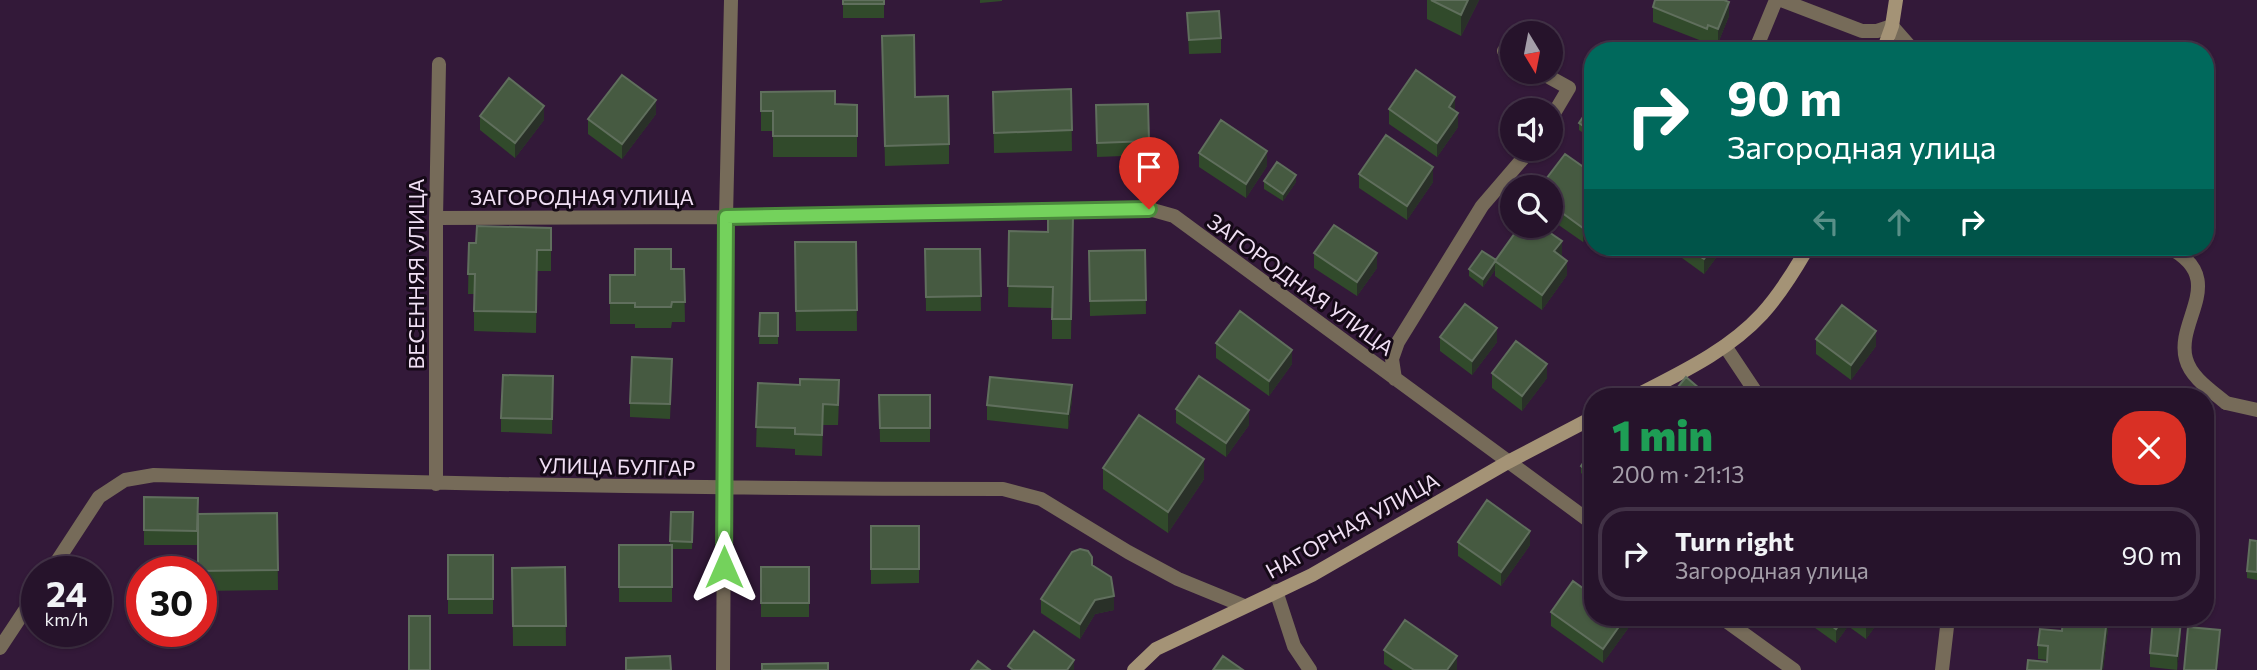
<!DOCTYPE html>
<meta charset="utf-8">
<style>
body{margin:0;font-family:Commissioner,sans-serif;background:#322037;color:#f1f3f6;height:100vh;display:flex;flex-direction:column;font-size:26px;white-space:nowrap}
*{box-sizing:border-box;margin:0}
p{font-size:23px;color:#a49ea9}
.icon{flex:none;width:38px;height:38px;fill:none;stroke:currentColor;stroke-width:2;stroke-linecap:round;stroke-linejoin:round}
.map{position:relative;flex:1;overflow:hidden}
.side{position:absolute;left:1584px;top:388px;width:630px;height:238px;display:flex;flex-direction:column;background:#26132b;border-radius:28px;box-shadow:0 2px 5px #0004,0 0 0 2px #423247}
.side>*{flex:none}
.top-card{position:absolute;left:1584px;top:42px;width:630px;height:214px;border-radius:28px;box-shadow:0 2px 5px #0004,0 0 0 2px #423247;background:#00695c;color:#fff;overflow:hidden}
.needle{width:46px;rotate:170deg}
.fabs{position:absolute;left:1500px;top:21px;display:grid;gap:14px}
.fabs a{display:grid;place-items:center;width:63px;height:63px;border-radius:50%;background:#26132b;box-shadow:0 2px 5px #0004,0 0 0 2px #423247;font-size:35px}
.speed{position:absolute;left:21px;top:556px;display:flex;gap:14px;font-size:35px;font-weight:700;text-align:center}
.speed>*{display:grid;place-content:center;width:91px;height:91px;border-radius:50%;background:#26132b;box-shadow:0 2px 5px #0004,0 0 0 2px #423247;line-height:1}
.speed small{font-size:18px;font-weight:400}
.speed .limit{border:10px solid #d22;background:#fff;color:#111}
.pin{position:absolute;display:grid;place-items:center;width:60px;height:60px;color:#fff;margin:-72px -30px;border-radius:50% 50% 50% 0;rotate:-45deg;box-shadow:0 0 7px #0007}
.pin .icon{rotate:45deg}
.me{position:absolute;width:77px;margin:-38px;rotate:0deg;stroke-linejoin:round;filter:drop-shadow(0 0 5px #0008)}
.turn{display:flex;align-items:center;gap:24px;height:147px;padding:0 28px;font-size:32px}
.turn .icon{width:91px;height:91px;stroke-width:2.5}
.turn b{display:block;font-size:49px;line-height:60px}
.lanes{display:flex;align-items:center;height:66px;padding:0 28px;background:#0003;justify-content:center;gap:35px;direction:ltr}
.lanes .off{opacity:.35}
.round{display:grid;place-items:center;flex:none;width:74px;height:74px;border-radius:28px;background:#322037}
.headline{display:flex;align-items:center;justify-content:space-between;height:119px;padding:0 28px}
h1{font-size:42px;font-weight:800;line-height:52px;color:#1e9e55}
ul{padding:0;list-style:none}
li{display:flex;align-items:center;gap:21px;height:94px;margin:0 14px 10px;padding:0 14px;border:4px solid #423247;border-radius:28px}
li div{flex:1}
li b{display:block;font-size:26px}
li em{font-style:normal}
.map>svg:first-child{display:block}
</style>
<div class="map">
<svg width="2257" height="670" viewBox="0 0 2257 670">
<rect width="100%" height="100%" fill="#331939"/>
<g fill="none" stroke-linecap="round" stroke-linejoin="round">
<path stroke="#766b59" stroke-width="14" d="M 1781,0 L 1862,31 L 1877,31 L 1892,26 L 1914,51
M 1755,51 L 1776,0
M 2168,247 C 2230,279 2175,320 2186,359 C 2191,378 2212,391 2226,403"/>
<path stroke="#766b59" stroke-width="14" d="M 1504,51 L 1512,55
M 1540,72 L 1569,88 L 1550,120
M 436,218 L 726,217 L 1149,209 L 1174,216 L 1592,523
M 1725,346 L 1759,397
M 1395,379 L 1392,359 L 1398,342 L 1482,206 L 1531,149
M 2226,403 L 2257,410
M 436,484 L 436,218 L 439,64
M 50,572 L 99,497 L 125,480 L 154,475 C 437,484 720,489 1003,489 L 1041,499 L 1128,552 L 1178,579 L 1244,606
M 1276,591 L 1294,646 L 1310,670
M 1722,618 L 1794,670
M 0,648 L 37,592
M 723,670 L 726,217 L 731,0
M 1942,670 L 1948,618"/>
<path stroke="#a49376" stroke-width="14" d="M 1883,51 L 1892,26 L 1896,0
M 1634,397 C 1678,374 1727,352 1762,314 C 1780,294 1795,270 1808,247
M 1134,670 L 1156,649 L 1312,575 L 1508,462 L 1592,418"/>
</g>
<path fill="#314a2b" d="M 843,0 L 884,0 L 884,18 L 843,18 Z
M 980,0 L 1002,0 L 1002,1 L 980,3 Z
M 1427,0 L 1479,0 L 1461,36 L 1427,19 Z
M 1653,7 L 1729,16 L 1718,43 L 1708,40 L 1707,43 L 1653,22 Z
M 1187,13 L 1221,38 L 1221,53 L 1189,54 Z
M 882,36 L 915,97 L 949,144 L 949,164 L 885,166 Z
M 1071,89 L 1072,151 L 994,153 L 993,92 Z
M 761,92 L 835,104 L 857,105 L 857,157 L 773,157 L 773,131 L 761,131 Z
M 1148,104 L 1149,155 L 1097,157 L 1096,105 Z
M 1592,106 L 1592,139 L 1579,130 L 1579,123 Z
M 1389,109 L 1455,111 L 1458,127 L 1437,157 L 1389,124 Z
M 656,114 L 622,159 L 588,134 L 588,119 Z
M 480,116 L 544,120 L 515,158 L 480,130 Z
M 1199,153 L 1267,166 L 1246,198 L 1199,167 Z
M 1592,173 L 1592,229 L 1583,242 L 1550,219 L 1550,187 Z
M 1359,174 L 1433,182 L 1407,220 L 1359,188 Z
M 1264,181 L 1296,182 L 1283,201 L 1264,189 Z
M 1073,216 L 1071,339 L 1052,339 L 1052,308 L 1008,307 L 1009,231 L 1048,232 Z
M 551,228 L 551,271 L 537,271 L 536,333 L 474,331 L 474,294 L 468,294 L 469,243 L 476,243 Z
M 795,242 L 856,242 L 857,331 L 796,331 Z
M 1667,247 L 1724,247 L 1704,274 Z
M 925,249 L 980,249 L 981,311 L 926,311 Z
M 1145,250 L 1146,314 L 1090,316 L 1089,251 Z
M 1314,253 L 1377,268 L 1357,296 L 1314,268 Z
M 1561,256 L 1567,275 L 1542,310 L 1495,276 L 1495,270 L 1483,287 L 1469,276 L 1469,269 L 1496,260 Z
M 671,269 L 684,269 L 685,322 L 672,322 L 671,328 L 635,328 L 635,324 L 610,324 L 610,275 L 635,275 Z
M 760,313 L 778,313 L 778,344 L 759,344 Z
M 1440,337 L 1497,342 L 1472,375 L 1440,351 Z
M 1816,339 L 1876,346 L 1851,380 L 1816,354 Z
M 1216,343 L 1292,364 L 1269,396 L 1216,358 Z
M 672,373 L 670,419 L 630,417 L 630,403 Z
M 1492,373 L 1547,378 L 1522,411 L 1492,388 Z
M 553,376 L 552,434 L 501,432 L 501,418 Z
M 758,383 L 839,401 L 838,425 L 823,425 L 822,456 L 795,455 L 795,449 L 756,447 Z
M 879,395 L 930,395 L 930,442 L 880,442 Z
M 1072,400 L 1068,429 L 987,420 L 987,405 Z
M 1176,409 L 1249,425 L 1226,457 L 1176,423 Z
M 1592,450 L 1592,482 L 1581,473 L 1581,466 Z
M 1103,468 L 1204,479 L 1168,533 L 1103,489 Z
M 144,497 L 198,498 L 197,545 L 144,545 Z
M 671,512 L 693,512 L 692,549 L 672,549 L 672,602 L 619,602 L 619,545 L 670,545 Z
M 277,513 L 278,590 L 201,591 L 201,572 L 198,572 L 198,514 Z
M 871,526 L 919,526 L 919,583 L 871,584 Z
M 2257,541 L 2257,580 L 2247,578 L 2247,571 Z
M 1458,542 L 1530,545 L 1501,586 L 1458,556 Z
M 448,555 L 493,555 L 493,614 L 448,614 Z
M 1092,565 L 1114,610 L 1095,614 L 1080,639 L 1041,613 L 1041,599 Z
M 565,567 L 566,646 L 513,646 L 512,568 Z
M 761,567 L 809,567 L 809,617 L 761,617 Z
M 1587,591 L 1634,618 L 1634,620 L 1603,663 L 1551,626 L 1551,612 Z
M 1804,618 L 1881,618 L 1866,639 L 1848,626 L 1836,643 L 1804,620 Z
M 2108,629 L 2103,670 L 2027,670 L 2047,662 L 2047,660 L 2038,659 L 2038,645 L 2062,631 Z
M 2181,636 L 2177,670 L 2150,667 L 2150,653 Z
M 1384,650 L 1457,656 L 1457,670 L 1393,670 L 1384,664 Z"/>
<path fill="#293028" d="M 1468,0 L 1479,0 L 1461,36 L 1461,15 Z
M 1729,2 L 1729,16 L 1718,43 L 1718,29 Z
M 1455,97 L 1455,111 L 1449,107 Z
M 656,100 L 656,114 L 622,159 L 622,144 Z
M 544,106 L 544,120 L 515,158 L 515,143 Z
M 1458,113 L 1458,127 L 1437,157 L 1437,143 Z
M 1267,151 L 1267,166 L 1246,198 L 1246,184 Z
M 1433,167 L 1433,182 L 1407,220 L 1407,206 Z
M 1296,175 L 1296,182 L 1283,201 L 1283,194 Z
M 1592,214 L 1592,229 L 1583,242 L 1583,228 Z
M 1562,241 L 1562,256 L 1554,266 L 1554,251 Z
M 1713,247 L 1724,247 L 1704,274 L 1704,259 Z
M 1377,253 L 1377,268 L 1357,296 L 1357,282 Z
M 1567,261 L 1567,275 L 1542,310 L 1542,295 Z
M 1495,263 L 1495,270 L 1483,287 L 1483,279 Z
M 1497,328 L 1497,342 L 1472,375 L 1472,361 Z
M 1876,331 L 1876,346 L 1851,380 L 1851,365 Z
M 1292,350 L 1292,364 L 1269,396 L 1269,381 Z
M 1547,364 L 1547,378 L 1522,411 L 1522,396 Z
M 1072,385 L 1072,400 L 1068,429 L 1068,414 Z
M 1700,389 L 1700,397 L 1694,397 Z
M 1249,410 L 1249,425 L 1226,457 L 1226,443 Z
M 1204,459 L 1204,479 L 1168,533 L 1168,512 Z
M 1530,531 L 1530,545 L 1501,586 L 1501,572 Z
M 108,592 L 108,606 L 96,623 L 96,608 Z
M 1114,596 L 1114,610 L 1095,614 L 1080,639 L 1080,624 L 1095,600 Z
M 1625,618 L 1634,618 L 1634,620 L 1603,663 L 1603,649 Z
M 1844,618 L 1848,618 L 1848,626 L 1836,643 L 1836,629 Z
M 1871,618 L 1881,618 L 1866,639 L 1866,625 Z
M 2107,618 L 2108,629 L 2103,670 L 2101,670 Z
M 2181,622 L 2181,636 L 2177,670 L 2177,656 Z
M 2220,630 L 2220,645 L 2217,670 L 2216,670 Z
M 1457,656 L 1457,670 L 1447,670 Z
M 1074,660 L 1074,670 L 1067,670 Z"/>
<path fill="#465a41" stroke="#606f5d" stroke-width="2" d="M 843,0 L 884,0 L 884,4 L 843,4 Z
M 1431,0 L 1468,0 L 1461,15 Z
M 1655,0 L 1724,0 L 1729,2 L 1718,29 L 1708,25 L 1707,29 L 1653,7 Z
M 1219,11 L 1221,38 L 1189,40 L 1187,13 Z
M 914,35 L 915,97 L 948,96 L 949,144 L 885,146 L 882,36 Z
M 1416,70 L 1455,97 L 1449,107 L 1458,113 L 1437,143 L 1389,109 Z
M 622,75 L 656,100 L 622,144 L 588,119 Z
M 509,78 L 544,106 L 515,143 L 480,116 Z
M 1071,89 L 1072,130 L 994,133 L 993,92 Z
M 835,91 L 835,104 L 857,105 L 857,136 L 773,136 L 773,111 L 761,111 L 761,92 Z
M 1148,104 L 1149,141 L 1097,143 L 1096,105 Z
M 1591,105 L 1592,106 L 1592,132 L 1579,123 Z
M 1221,120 L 1267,151 L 1246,184 L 1199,153 Z
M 1386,135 L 1433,167 L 1407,206 L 1359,174 Z
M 1565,154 L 1592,173 L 1592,214 L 1583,228 L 1550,204 L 1550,187 L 1540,187 Z
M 1277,162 L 1296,175 L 1283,194 L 1264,181 Z
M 1048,216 L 1073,216 L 1071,319 L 1052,319 L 1053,287 L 1008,286 L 1009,231 L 1048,232 Z
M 1334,225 L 1377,253 L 1357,282 L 1314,253 Z
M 477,226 L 551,228 L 551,250 L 537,250 L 536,312 L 474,311 L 475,274 L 468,274 L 469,243 L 476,243 Z
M 1520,226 L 1532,235 L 1540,226 L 1562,241 L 1554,251 L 1567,261 L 1542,295 L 1495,261 Z
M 795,242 L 856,242 L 857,310 L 796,311 Z
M 1686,247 L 1713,247 L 1704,259 Z
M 635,249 L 671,249 L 671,269 L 684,269 L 685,302 L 672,302 L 671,307 L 635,307 L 635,303 L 610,303 L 610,275 L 635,275 Z
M 925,249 L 980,249 L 981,296 L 926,297 Z
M 1145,250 L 1146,300 L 1090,301 L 1089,251 Z
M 1482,251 L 1496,260 L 1483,279 L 1469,269 Z
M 1465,304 L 1497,328 L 1472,361 L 1440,337 Z
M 1842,305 L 1876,331 L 1851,365 L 1816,339 Z
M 1240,311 L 1292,350 L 1269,381 L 1216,343 Z
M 760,313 L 778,313 L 778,336 L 759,336 Z
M 1516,341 L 1547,364 L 1522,396 L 1492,373 Z
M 632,357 L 672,359 L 670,404 L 630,403 Z
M 503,375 L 553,376 L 552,419 L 501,418 Z
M 1199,376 L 1249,410 L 1226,443 L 1176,409 Z
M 990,377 L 1072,385 L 1068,414 L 987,405 Z
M 1686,377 L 1700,389 L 1694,397 L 1679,397 L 1673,393 Z
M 800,379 L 839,380 L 838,405 L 823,404 L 822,435 L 795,434 L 795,428 L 756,427 L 758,383 L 800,385 Z
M 879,395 L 930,395 L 930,428 L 880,428 Z
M 1139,415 L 1204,459 L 1168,512 L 1103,468 Z
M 1592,450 L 1592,475 L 1581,466 Z
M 144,497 L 198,498 L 197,531 L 144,530 Z
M 1487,500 L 1530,531 L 1501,572 L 1458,542 Z
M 671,512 L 693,512 L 692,542 L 670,541 Z
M 277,513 L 278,570 L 198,571 L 198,514 Z
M 871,526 L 919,526 L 919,569 L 871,569 Z
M 2250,540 L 2257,541 L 2257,572 L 2247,571 Z
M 619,545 L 672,545 L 672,587 L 619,587 Z
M 1080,549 L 1088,551 L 1092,557 L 1092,565 L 1111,577 L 1114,596 L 1095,600 L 1080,624 L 1041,599 L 1072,552 Z
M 448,555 L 493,555 L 493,599 L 448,599 Z
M 565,567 L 566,626 L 513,626 L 512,568 Z
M 761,567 L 809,567 L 809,603 L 761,603 Z
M 1573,581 L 1587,591 L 1592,583 L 1592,618 L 1625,618 L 1603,649 L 1551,612 Z
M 96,583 L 108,592 L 96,608 Z
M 409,616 L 430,616 L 430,670 L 409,670 Z
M 1821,618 L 1844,618 L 1836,629 Z
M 1856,618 L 1871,618 L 1866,625 Z
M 2063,618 L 2107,618 L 2101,670 L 2027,670 L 2028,660 L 2047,662 L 2048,646 L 2038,645 L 2040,629 L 2062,631 Z
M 2153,619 L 2181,622 L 2177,656 L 2150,653 Z
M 1405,620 L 1457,656 L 1447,670 L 1414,670 L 1384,650 Z
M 2188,627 L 2220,630 L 2216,670 L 2184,670 Z
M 1034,631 L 1074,660 L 1067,670 L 1013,670 L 1008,666 Z
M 670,656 L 671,670 L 626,670 L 626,658 Z
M 1223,656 L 1243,670 L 1213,670 Z
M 978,661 L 990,670 L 971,670 Z
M 828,663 L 828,670 L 762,670 L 762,664 Z"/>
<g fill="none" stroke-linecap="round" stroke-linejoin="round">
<g stroke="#4b883c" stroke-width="18">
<path id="route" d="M 724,567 L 726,217 L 1149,209"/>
</g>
<use href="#route" stroke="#74d25c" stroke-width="12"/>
</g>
<g text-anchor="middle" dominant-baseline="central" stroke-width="6" stroke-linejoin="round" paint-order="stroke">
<g font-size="21" fill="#f0dff4" stroke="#150917">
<text x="582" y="196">ЗАГОРОДНАЯ УЛИЦА</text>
<text transform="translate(415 274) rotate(-90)">ВЕСЕННЯЯ УЛИЦА</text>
<text transform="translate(1301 284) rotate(36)">ЗАГОРОДНАЯ УЛИЦА</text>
<text transform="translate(617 466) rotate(1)">УЛИЦА БУЛГАР</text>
<text transform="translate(1352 525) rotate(-29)">НАГОРНАЯ УЛИЦА</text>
</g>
</g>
</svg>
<div class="fabs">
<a><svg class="needle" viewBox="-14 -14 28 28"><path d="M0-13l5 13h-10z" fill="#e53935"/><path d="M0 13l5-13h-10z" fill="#a49ea9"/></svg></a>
<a><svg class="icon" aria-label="sound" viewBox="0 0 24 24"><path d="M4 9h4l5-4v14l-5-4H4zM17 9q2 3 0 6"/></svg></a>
<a><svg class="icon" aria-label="search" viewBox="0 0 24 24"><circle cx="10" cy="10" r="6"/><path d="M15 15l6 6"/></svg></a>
</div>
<div class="speed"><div>24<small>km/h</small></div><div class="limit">30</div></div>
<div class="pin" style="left:1149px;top:209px;background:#d93025"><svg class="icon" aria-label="arrive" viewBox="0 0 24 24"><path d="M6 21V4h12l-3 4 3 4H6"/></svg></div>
<svg class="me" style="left:724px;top:567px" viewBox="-20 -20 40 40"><path d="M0-17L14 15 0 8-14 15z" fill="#74d25c" stroke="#fff" stroke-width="4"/></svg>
<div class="top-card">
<div class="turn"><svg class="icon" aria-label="right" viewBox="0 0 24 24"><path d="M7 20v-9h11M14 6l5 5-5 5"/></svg><div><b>90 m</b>Загородная улица</div></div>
<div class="lanes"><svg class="icon off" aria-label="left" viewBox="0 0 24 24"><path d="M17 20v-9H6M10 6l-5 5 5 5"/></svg><svg class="icon off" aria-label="ahead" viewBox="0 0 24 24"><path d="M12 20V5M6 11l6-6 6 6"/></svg><svg class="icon" aria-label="right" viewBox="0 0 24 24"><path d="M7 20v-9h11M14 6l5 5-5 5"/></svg></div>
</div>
<section class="side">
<div class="headline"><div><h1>1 min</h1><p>200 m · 21:13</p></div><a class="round" style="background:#d93025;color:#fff"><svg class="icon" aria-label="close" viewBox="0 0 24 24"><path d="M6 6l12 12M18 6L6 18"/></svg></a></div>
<ul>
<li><svg class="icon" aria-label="right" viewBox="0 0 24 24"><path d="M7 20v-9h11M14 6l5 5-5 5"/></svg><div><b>Turn right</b><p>Загородная улица</p></div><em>90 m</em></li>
</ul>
</section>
</div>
